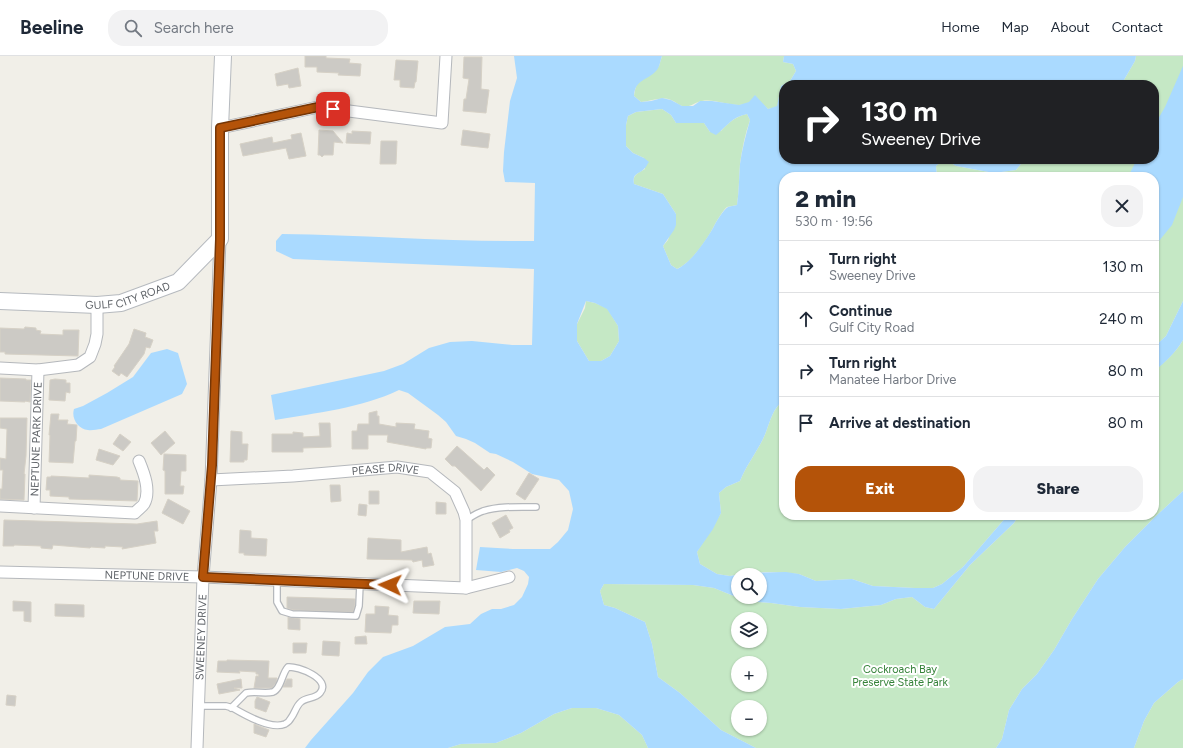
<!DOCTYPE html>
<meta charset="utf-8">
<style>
body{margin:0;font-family:Figtree,sans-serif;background:#f2f2f3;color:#1f2937;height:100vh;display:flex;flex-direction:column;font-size:15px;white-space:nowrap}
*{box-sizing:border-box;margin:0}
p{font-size:13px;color:#747a83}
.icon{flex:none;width:22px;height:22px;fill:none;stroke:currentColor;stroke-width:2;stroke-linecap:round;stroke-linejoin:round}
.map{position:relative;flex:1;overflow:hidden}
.panel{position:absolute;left:779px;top:116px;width:380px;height:348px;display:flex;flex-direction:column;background:#fff;border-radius:16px;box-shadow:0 1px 3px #0004}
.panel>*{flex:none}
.top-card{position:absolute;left:779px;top:24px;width:380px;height:84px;border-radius:16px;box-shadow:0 1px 3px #0004;background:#202124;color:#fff;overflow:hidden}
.tools{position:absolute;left:731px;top:512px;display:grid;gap:8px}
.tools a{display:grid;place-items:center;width:36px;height:36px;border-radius:50%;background:#fff;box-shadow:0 1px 3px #0004;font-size:20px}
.pin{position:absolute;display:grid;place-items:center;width:34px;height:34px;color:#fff;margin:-17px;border-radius:8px;box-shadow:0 2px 6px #0006}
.me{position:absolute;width:44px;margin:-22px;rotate:272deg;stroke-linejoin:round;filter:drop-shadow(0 0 3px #0008)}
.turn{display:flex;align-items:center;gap:14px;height:84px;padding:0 16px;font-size:18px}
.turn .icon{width:52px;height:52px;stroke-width:2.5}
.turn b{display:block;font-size:28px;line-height:34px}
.round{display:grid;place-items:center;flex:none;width:42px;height:42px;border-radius:16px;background:#f2f2f3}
.overview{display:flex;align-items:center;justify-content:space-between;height:68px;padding:0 16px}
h1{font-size:24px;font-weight:800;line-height:30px}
.primary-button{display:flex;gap:8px;margin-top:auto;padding:8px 16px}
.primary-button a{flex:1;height:46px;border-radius:16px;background:#b45309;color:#fff;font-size:16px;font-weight:800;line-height:46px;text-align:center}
.primary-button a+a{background:#f2f2f3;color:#1f2937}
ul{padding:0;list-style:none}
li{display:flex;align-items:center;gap:12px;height:52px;padding:0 16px;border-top:1px solid #e0e1e3}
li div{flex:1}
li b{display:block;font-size:15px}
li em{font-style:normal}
header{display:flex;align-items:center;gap:24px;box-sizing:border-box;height:56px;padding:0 20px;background:#fff;border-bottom:1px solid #e0e1e3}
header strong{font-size:19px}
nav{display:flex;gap:22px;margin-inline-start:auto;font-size:14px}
.search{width:280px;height:36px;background:#f2f2f3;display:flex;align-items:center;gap:10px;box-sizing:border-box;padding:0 14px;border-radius:16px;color:#747a83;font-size:15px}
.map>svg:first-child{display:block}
</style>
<header>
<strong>Beeline</strong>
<div class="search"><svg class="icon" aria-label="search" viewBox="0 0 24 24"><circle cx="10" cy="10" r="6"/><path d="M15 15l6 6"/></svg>Search here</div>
<nav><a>Home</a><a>Map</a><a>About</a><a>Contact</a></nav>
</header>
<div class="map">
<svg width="1183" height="692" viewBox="0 0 1183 692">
<rect width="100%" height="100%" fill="#f1efe8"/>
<path fill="#c5e8c5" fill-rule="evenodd" d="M 662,0 L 784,0 L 783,6 L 793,8 L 796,15 L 790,25 L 781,30 L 777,51 L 768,53 L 760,46 C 753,46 745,49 739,49 C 726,49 715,43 702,45 C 695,46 690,52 682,50 C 678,49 675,45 671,44 C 662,40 651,45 641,46 L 634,40 L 635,34 L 637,28 L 659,10 Z
M 1136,0 L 1183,0 L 1183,245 L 1166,280 L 1154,291 L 1154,121 L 937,121 L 936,110 L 941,106 L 946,104 L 956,110 L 994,117 L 1016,114 L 1025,103 L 1154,103 L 1154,29 L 1121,29 L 1135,5 Z
M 662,53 L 671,59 L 676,67 L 704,67 L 710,76 L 721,75 C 728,67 736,60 747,58 L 750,64 C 745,78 742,93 740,108 C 739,122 739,135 737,149 C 734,150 730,150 727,151 C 723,154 716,166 713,172 C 706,185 691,207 677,213 L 671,209 L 663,190 L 668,184 L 676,158 L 663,138 L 634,128 C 632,119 638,117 645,113 L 644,102 L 633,97 L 626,90 L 626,69 L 628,60 L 636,56 Z
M 586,245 L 595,247 L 607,252 L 618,270 L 619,285 L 610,300 L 601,305 L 589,305 L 577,285 L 577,268 L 585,252 Z
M 1183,284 L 1183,435 L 1155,461 L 1125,491 L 1098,523 L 1072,563 L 1054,594 L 1037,618 L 1022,633 L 1009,654 L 1002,683 L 996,692 L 756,692 L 721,674 L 680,637 L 658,621 L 652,588 L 645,566 L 615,552 L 604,549 L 600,535 L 604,528 L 693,529 L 714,532 L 746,545 L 771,547 L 800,551 L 820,552 L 841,553 L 881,549 L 896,543 L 912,541 L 925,551 L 934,553 L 970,509 L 1014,467 L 1019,459 L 1154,459 L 1154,315 C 1165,306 1176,296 1183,284 ZM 738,563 L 760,563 L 760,585 L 738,585 ZM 738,607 L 760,607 L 760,629 L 738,629 ZM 738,651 L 760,651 L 760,673 L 738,673 Z
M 784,344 L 784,459 L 1008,459 L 963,511 L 942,528 L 933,532 L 915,532 L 873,530 L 852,523 L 816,525 L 799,518 L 771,516 L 746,517 L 730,520 L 717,518 L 700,508 L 697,496 L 721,457 L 719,437 L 726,431 L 740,425 C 746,410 756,397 763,383 C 768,373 770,360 777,351 C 779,348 782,346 784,344 Z
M 1183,623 L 1183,692 L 1134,692 L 1144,665 L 1154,647 L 1178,626 Z
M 572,652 L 596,652 L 619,659 L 642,679 L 648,692 L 448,692 L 461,688 L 496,687 L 521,677 L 554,658 Z"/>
<path fill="#aadaff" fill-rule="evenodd" d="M 514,0 L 662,0 C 660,5 660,11 656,15 C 647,25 635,23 634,40 L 641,46 L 651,45 L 662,42 L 671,44 L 682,50 L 693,50 L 700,45 L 712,45 L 739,49 L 749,46 L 755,39 L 768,53 L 777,50 L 781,30 L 790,25 L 796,15 L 793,8 L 783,6 L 784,0 L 1136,0 L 1135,5 L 1121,29 L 784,29 L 784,103 L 1025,103 L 1016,114 L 994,117 L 956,110 L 946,104 L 941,106 L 936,110 L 937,121 L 784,121 L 784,344 C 782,346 779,348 777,351 C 770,360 768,373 763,383 C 756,397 746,410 740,425 L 726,431 L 719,437 L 721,457 L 713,473 L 697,496 L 700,508 L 717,518 L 730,520 L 746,517 L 786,516 L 799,518 L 816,525 L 852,523 L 873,530 L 915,532 L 933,532 L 942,528 L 963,511 L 1008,459 L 1019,459 L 1014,467 L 970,509 L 934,553 L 925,551 L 912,541 L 896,543 L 881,549 L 841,553 L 820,552 L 800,551 L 771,547 L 746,545 L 714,532 L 693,529 L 604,528 L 600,535 L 604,549 L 615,552 L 645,566 L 652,588 L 658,621 L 680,637 L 721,674 L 756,692 L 648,692 L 642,679 L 619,659 L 596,652 L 572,652 L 554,658 L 521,677 L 496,687 L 461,688 L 448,692 L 305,692 L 311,684 L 353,637 L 368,616 L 383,601 L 413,590 L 445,571 L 470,568 L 481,558 L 492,553 L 501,553 L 514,549 L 522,541 L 528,528 L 529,521 L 524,515 L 517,512 L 501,516 L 476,514 L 480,491 L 513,493 L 550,493 L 558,486 L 568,474 L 573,453 L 569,435 L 559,424 L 532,418 L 513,406 L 496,398 L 490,397 L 475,387 L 466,383 L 456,380 L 446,366 L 438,359 L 408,337 L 399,334 C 362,352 315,357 275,364 L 271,339 L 384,315 L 403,308 L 429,292 L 450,286 L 472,285 L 512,289 L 532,289 L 534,213 L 293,203 L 276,195 L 276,185 L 282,178 C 366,179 450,186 534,185 L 535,127 L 505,126 L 503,115 L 504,96 L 510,45 L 517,22 ZM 662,53 L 671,59 L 676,67 L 704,67 L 710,76 L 716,79 C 727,70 732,61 747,58 L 750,64 C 746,78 742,93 740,108 C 739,121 739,135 737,149 C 734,150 730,150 728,151 C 723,154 716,166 713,172 C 706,184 691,207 677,213 L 671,209 L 663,190 L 674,174 L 676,169 L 676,158 L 663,138 L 634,128 C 632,116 639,119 645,112 C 647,110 647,108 649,106 L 644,102 L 633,97 L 626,90 L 626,69 L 628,60 L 636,56 ZM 586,245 L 595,247 L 607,253 L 618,270 L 619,285 L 610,300 L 601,305 L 589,305 L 577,285 L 577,268 ZM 738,519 L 760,519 L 760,541 L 738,541 Z
M 1183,10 L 1183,141 L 1172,169 L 1154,191 L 1154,121 L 1128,121 L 1137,103 L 1154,103 L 1154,70 L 1165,51 Z
M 1183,245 L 1183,284 C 1176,296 1165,307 1154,315 L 1154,291 L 1166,280 Z
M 167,293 L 178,297 L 187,328 L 182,338 L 101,373 C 97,373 92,375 88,374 C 78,373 71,362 74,353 L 83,350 L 107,337 L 133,321 L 151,297 Z
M 1183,435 L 1183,623 L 1178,626 L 1154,647 L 1144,665 L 1134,692 L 996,692 L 1002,683 L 1009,654 L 1022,633 L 1037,618 L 1054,594 L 1072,563 L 1098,523 L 1125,491 L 1155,461 Z"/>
<path fill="#cccac5" stroke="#d6d1c6" d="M 305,0 L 326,0 L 326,2 L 350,3 L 349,7 L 361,8 L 360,20 L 338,19 L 339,17 L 317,16 L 317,11 L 305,11 Z
M 464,1 L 482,1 L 481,33 L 489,34 L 486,57 L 463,55 L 464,43 L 466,43 L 469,23 L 463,22 Z
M 396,4 L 418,5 L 416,26 L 415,26 L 414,32 L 400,31 L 400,24 L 394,24 Z
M 298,12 L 301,30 L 289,32 L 288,28 L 277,30 L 275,18 Z
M 319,74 L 333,75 L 343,87 L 334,86 L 333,99 L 324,99 L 322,101 L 320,99 L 318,99 Z
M 463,74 L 490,78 L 488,92 L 461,89 Z
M 352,75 L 371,76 L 370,88 L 346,87 L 347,77 L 352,78 Z
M 301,77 L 306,100 L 289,103 L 286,92 L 243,100 L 240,88 L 272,81 L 273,87 L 292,83 L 291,79 Z
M 381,85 L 397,85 L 396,108 L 380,108 Z
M 25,271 L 36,272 L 36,274 L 41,275 L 40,278 L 63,279 L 63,274 L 79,274 L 78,300 L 5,298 L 5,296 L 0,296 L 0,272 L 24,273 Z
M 134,273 L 146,277 L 145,281 L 153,284 L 150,292 L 146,291 L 144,298 L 127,321 L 121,317 L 119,320 L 112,315 L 115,311 L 114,310 L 129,288 Z
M 0,322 L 26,323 L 26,324 L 31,324 L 30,346 L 25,345 L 25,346 L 0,345 Z
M 55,323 L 66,324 L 66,327 L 70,327 L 70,337 L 66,336 L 65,345 L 49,344 L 50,324 Z
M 377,355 L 377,360 L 379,360 L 379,368 L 396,371 L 396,367 L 415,368 L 414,373 L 429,375 L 428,382 L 432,383 L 431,392 L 426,392 L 426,393 L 387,386 L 388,379 L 368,379 L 368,393 L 352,393 L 352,375 L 357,375 L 358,368 L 369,368 L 369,357 Z
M 51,358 L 59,358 L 58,364 L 68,364 L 67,368 L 77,369 L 76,385 L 75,385 L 73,407 L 49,406 L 50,379 L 49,379 Z
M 0,362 L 27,362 L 26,400 L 24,418 L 25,418 L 24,444 L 0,443 L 0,433 L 2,433 L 3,414 L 0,414 L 0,402 L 6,403 L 7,373 L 0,372 Z
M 319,367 L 330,367 L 331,391 L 303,392 L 303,396 L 272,396 L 272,378 L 293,378 L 293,376 L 303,377 L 303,381 L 320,380 Z
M 165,375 L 175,387 L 161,399 L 151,387 Z
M 231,375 L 242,376 L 242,388 L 248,388 L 247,404 L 244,404 L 244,406 L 230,406 Z
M 120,378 L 131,386 L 123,395 L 113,388 Z
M 457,390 L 484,414 L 487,411 L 495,419 L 481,435 L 455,410 L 452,410 L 445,403 Z
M 99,393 L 120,400 L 113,409 L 96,404 Z
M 164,398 L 186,399 L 186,415 L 181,415 L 180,430 L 184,430 L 183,438 L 165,438 L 165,415 L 163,414 Z
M 529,417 L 539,423 L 525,444 L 516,438 Z
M 89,419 L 117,421 L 120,422 L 120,424 L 138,425 L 137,445 L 69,443 L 69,441 L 50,440 L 50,434 L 46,434 L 47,421 L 51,421 L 51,420 L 89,422 Z
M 330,429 L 340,429 L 341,445 L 331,446 Z
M 369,435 L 379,435 L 379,448 L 369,448 Z
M 168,443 L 190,455 L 183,468 L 162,457 Z
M 436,446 L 446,447 L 446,458 L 436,458 Z
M 359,448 L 367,449 L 366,460 L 358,459 Z
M 506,459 L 513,472 L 509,474 L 510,476 L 500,482 L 492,467 Z
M 4,464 L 137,468 L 157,465 L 158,475 L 154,475 L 156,487 L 122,493 L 123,491 L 105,490 L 105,492 L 91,491 L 90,492 L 53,489 L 52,493 L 41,492 L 41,490 L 14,489 L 14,490 L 3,490 Z
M 240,474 L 251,475 L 251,482 L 267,483 L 266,500 L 244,499 L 244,497 L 239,497 Z
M 368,482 L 401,484 L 401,496 L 427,491 L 428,498 L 431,497 L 434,509 L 423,511 L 422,504 L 413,506 L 412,504 L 367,503 Z
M 287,541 L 355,543 L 355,549 L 353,556 L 293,554 L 287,552 Z
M 13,545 L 31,546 L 31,566 L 24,565 L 24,555 L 13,555 Z
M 414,545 L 440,545 L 439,558 L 413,557 Z
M 55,548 L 84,549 L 84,561 L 55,560 Z
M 375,550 L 389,551 L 388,559 L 398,560 L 398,569 L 392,569 L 391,577 L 365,576 L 366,558 L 375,558 Z
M 288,561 L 300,563 L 300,574 L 288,573 Z
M 366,580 L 367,588 L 355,588 L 355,581 Z
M 323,585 L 340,586 L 339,600 L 322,599 Z
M 293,587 L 307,587 L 306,597 L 293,597 Z
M 227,604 L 269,605 L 268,622 L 277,622 L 277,623 L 276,627 L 272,632 L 254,632 L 256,620 L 259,620 L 258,618 L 256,618 L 256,616 L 239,615 L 240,617 L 217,616 L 218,605 L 227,605 Z
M 241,623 L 242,632 L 234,632 L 240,634 L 219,638 L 217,628 Z
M 287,623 L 292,623 L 292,631 L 283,631 Z
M 7,639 L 16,640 L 15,650 L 6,649 Z
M 257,641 L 270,646 L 266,656 L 255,652 L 255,645 Z
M 254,668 L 269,674 L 266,681 L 254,677 Z"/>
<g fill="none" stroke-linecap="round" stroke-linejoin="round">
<g stroke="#b5b8bc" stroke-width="8">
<path id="lane" d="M 466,464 C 471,461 477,457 483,455 C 500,450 518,451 536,451
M 277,524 L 277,546 L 282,555 L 292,558 L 356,560 L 359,550 L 360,528
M 198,650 L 226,650 L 233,652 C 245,659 271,674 285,668 C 287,667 290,664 291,662 C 295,657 296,650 301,646 C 306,641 315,643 320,637 C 332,623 298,610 288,611 C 282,617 281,633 273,636 C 265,638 255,635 246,637 L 231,652"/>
</g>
<g stroke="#b5b8bc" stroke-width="13">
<g id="street">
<path d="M 220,72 L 318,51 L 442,67 L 446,0"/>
<path d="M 0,312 L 38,314 L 78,309 L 90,301 L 95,288 L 97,278 L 97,249"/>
<path id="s1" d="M 211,424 L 293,420 L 397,411 L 430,416 L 455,436 L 464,456 L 466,464 L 466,532"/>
<path d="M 0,450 L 135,457 C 137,454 142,451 144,448 C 151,435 144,417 139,405"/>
<path id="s2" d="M 34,452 L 38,314"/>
<path id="s3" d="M 0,516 L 203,521 L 466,532 L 509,521"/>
<path id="s4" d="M 197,692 L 203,521 L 211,424 L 220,183"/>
</g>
</g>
<g stroke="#b6babf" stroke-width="18">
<g id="secondary">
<path id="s5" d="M 0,245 L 97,249 L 121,247 L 178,226 L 220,183 L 220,72 L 223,0"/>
</g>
</g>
<use href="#lane" stroke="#fff" stroke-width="5.5"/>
<use href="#street" stroke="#fff" stroke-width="11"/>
<use href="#secondary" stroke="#fff" stroke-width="16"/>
</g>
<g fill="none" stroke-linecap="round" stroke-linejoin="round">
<g stroke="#753606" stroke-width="10">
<path id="route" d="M 333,53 L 318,51 L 220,72 L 220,183 L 212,409 L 203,521 L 390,529"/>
</g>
<use href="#route" stroke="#b45309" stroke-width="7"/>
</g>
<g text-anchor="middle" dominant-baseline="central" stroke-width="4" stroke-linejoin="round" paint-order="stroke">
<g font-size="11" fill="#5f6368" stroke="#fff">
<text stroke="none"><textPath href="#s5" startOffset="129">GULF CITY ROAD</textPath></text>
<text stroke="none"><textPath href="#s2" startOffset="69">NEPTUNE PARK DRIVE</textPath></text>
<text stroke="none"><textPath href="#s1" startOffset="175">PEASE DRIVE</textPath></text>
<text stroke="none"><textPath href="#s3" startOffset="147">NEPTUNE DRIVE</textPath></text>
<text stroke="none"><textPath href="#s4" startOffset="111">SWEENEY DRIVE</textPath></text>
</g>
<g font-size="11" fill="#348238" stroke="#fff">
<text x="900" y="613">Cockroach Bay<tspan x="900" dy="13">Preserve State Park</tspan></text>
</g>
</g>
</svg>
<div class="tools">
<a><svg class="icon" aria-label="search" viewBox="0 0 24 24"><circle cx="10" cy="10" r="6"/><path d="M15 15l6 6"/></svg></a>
<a><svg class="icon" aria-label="layers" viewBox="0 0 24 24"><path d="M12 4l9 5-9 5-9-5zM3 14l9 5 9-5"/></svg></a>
<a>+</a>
<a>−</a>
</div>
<div class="pin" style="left:333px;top:53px;background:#d93025"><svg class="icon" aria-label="arrive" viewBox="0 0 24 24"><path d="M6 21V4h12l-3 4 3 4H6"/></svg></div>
<svg class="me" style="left:390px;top:529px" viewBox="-20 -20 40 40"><path d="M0-17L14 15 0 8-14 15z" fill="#b45309" stroke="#fff" stroke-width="4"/></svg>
<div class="top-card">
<div class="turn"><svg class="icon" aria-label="right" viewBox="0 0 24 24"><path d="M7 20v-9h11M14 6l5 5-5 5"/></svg><div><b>130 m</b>Sweeney Drive</div></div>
</div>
<section class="panel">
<div class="overview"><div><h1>2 min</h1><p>530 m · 19:56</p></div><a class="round"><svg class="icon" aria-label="close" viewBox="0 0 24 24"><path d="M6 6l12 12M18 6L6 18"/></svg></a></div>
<ul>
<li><svg class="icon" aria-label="right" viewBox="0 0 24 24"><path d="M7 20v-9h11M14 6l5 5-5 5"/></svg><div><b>Turn right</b><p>Sweeney Drive</p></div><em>130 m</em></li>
<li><svg class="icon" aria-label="ahead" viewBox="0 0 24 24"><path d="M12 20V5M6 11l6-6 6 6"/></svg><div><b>Continue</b><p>Gulf City Road</p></div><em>240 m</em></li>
<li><svg class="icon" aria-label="right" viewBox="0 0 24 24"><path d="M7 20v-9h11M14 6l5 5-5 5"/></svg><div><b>Turn right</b><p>Manatee Harbor Drive</p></div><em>80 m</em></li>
<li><svg class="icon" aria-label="arrive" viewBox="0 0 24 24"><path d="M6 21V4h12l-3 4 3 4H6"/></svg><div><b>Arrive at destination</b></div><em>80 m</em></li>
</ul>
<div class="primary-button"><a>Exit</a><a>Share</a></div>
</section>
</div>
